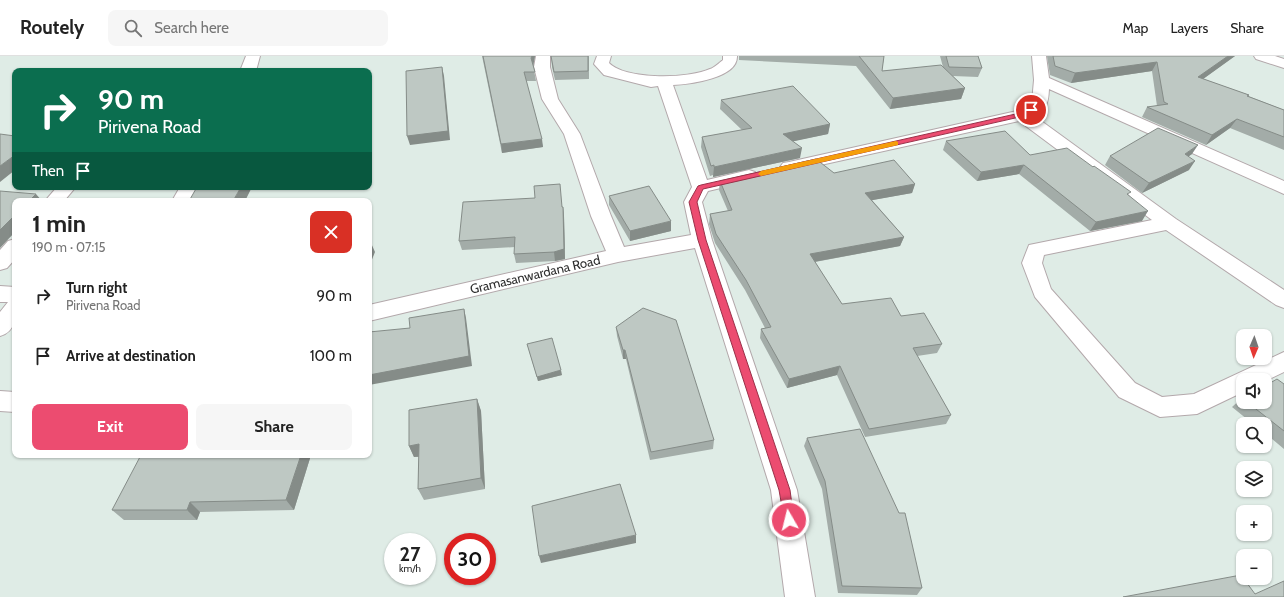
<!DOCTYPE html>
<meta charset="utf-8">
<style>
body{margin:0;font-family:Cabin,sans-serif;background:#f6f6f6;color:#222;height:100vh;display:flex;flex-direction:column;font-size:15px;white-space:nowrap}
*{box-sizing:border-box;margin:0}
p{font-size:13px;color:#767676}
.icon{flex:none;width:22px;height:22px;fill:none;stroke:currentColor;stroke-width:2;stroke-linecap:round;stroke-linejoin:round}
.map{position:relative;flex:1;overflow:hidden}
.panel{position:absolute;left:12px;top:142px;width:360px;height:260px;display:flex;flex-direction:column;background:#fff;border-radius:8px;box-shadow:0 1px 3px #0004}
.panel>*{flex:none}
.top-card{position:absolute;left:12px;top:12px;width:360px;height:122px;border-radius:8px;box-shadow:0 1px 3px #0004;background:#0b6e4f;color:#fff;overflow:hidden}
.needle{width:26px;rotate:182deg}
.controls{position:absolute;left:1236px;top:273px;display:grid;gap:8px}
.controls a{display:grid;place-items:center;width:36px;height:36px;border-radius:8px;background:#fff;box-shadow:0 1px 3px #0004;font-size:20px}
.speed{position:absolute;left:384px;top:477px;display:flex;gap:8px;font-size:20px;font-weight:700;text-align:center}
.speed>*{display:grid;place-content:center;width:52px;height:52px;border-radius:50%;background:#fff;box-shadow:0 1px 3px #0004;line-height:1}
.speed small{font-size:10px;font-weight:400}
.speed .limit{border:6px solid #d22;background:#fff;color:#111}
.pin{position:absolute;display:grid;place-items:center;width:34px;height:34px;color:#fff;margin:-17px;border:2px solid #fff;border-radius:50%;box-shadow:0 1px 4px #0007}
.me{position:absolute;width:44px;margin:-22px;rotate:352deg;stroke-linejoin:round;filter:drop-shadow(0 0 3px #0008)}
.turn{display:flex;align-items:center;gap:14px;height:84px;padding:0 20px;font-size:18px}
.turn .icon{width:52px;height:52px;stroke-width:2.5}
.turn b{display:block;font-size:28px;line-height:34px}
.then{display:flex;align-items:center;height:38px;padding:0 20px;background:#0003;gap:8px;font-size:15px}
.round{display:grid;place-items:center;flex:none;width:42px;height:42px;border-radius:8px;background:#f6f6f6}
.head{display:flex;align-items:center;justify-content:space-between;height:68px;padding:0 20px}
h1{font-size:24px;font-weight:700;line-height:30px}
.cta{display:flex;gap:8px;margin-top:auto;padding:8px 20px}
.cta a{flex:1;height:46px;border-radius:8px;background:#ec4c70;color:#fff;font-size:16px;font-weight:700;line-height:46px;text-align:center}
.cta a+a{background:#f6f6f6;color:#222}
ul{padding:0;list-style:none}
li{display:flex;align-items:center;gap:12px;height:60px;padding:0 20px}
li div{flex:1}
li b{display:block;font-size:15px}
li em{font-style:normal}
header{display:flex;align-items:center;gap:24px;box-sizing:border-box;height:56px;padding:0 20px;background:#fff;border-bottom:1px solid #e0e0e0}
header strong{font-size:19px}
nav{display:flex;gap:22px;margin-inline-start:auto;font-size:14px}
.search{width:280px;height:36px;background:#f6f6f6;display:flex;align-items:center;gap:10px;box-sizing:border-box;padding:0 14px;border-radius:8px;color:#767676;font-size:15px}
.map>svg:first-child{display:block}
</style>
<header>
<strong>Routely</strong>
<div class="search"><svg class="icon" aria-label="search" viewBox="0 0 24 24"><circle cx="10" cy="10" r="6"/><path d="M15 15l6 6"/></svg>Search here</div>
<nav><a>Map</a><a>Layers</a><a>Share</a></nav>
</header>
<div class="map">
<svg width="1284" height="541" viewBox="0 0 1284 541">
<rect width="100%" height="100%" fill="#dfece6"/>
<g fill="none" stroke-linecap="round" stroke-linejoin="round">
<g stroke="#b3a8ab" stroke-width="2">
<path id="street" d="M 246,0 L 260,0 L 256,15 L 240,15 Z
M 536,0 L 550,0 L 550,11 L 558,43 L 580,78 L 611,160 L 624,191 L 691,179 L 684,146 L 692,131 L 658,30 L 651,31 L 604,19 L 594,8 L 597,0 L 611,0 L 609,7 C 626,24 688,23 710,13 C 714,12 719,7 723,4 L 723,0 L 737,0 C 738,22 691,28 673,29 L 707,124 L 749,114 L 755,116 L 758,120 L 755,124 L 708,135 L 702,146 L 712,184 L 797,434 L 815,541 L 785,541 L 771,434 L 695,192 L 618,206 L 369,265 L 369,249 L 606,195 L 591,160 L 564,78 L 542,43 L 534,11 Z
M 1032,0 L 1046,0 L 1049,22 L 1284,125 L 1284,138 L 1049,33 C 1048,50 1047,50 1033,59 L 1176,163 L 1284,234 L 1284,252 L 1276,249 L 1166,174 L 1044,199 L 1042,207 L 1051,233 L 1135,327 L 1162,341 L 1194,338 L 1284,296 L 1284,316 L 1265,325 L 1243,324 L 1243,336 L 1197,358 L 1160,361 L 1119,341 L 1035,241 L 1022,207 L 1029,189 L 1152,164 L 1019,65 L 789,116 L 783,115 L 780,111 L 783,107 L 789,106 L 1017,55 L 1032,46 L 1034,24 Z
M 1254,0 L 1275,0 L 1284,3 L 1284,12 L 1256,3 Z
M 57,131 L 73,131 L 74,133 L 64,145 L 45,145 Z
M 180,131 L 198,131 L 190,145 L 172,145 Z
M 15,183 L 15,203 L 7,212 L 0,214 L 0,194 L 8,185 Z
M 0,230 L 15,231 C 15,249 21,274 0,280 L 0,256 L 8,246 L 0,246 Z
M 0,335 L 15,336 L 15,356 L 0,355 Z"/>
</g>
<use href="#street" fill="#fff" fill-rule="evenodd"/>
</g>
<path fill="#a3aca8" d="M 482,0 L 535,0 L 533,9 L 536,25 L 526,25 L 543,91 L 502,97 Z
M 551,0 L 589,0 L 589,23 L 555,24 L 552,11 Z
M 739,0 L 884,0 L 882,15 L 943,11 L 940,0 L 978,0 L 982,12 L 978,21 L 953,20 L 965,32 L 961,43 L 890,53 L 856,10 L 739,4 Z
M 1047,0 L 1235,0 L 1203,23 L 1249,39 L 1248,40 L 1284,54 L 1284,94 L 1230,72 L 1206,89 L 1142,61 L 1147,51 L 1157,50 L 1152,15 L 1071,27 L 1050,19 Z
M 721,44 L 830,68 L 828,78 L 793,85 L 800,102 L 713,121 L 713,119 L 710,120 L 701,91 L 702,81 L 742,74 L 720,53 Z
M 946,85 L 1030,99 L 1093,111 L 1129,139 L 1142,165 L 1090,175 L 1019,118 L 977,125 L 943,94 Z
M 1192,98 L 1189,100 L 1189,114 L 1142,137 L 1105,109 L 1110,100 Z
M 834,117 L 915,128 L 912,137 L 872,144 L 904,181 L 900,190 L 815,206 L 842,248 L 901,260 L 942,288 L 937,297 L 917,300 L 951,359 L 946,368 L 865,381 L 837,319 L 787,332 L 760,282 L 761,273 L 765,272 L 745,234 L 715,187 L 709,168 L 710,158 L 728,155 L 719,134 L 720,125 Z
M 609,140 L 671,175 L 630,185 L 609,149 Z
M 563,151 L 564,160 L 565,203 L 555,205 L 516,207 L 514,198 L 515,191 L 462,194 L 459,185 Z
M 616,271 L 714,384 L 713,393 L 650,404 L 626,303 L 623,303 L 617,280 Z
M 527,288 L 562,319 L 538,325 Z
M 1284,328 L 1284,393 L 1265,377 L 1265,368 L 1253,368 L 1232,351 L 1243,341 L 1243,346 L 1265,346 Z
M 477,343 L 481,355 L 485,433 L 424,444 L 418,433 L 419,401 L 414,401 L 409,390 Z
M 807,382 L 899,457 L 922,532 L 917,539 L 838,537 L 822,433 L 804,390 Z
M 311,399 L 294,454 L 200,456 L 197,464 L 124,464 L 112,454 Z"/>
<path fill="#858c88" d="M 532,0 L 535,0 L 533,11 L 531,2 Z
M 1228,0 L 1235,0 L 1192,31 L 1198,21 Z
M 1157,6 L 1152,15 L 1071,27 L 1075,17 Z
M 442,11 L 444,20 L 450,84 L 410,89 L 407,80 Z
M 965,32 L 961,43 L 890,53 L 893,42 Z
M 1237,63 L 1230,72 L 1206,89 L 1212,79 Z
M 830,68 L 828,78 L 781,88 L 783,78 Z
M 542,83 L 543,91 L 502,97 L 501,88 Z
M 1198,89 L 1192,98 L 1179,107 L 1185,98 Z
M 802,92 L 800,102 L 713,121 L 714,111 Z
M 15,99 L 15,114 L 0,126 L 0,110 Z
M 1195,105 L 1189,114 L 1142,137 L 1149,127 Z
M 1024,109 L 1019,118 L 977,125 L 981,116 Z
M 915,128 L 912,137 L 862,146 L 865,137 Z
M 241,131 L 252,131 L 245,145 L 233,145 Z
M 36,138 L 42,145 L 29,145 Z
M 563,151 L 564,160 L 565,203 L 555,205 L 554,196 Z
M 1148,155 L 1142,165 L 1090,175 L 1096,166 Z
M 15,159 L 15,176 L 0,192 L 0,174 Z
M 671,165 L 671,175 L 630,185 L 630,175 Z
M 904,181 L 900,190 L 808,207 L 810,198 Z
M 371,187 L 375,196 L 369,211 L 369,192 Z
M 464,253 L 466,262 L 472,310 L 369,329 L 369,319 Z
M 623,294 L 625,294 L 626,303 L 623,303 Z
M 840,310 L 837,319 L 787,332 L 789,323 Z
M 561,314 L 562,319 L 538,325 L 537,321 Z
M 477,343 L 481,355 L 485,433 L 481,422 Z
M 419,388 L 424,400 L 414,401 L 409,390 Z
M 301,399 L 311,399 L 294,454 L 286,444 Z
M 190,446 L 200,456 L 197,464 L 187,454 Z
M 636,479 L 636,487 L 541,507 L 539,500 Z"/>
<path fill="#bec8c3" stroke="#858c88" d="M 483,0 L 532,0 L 531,2 L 535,16 L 524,16 L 542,83 L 501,88 Z
M 551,0 L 588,0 L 588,15 L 554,16 Z
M 859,0 L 884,0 L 882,15 L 941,9 L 965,32 L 893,42 Z
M 946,0 L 978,0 L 982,12 L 949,11 Z
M 1053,0 L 1228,0 L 1198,21 L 1249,39 L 1247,40 L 1284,54 L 1284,81 L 1237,63 L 1212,79 L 1147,51 L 1168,48 L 1164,46 L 1157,6 L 1075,17 L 1055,10 Z
M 442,11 L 448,75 L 407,80 L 406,15 Z
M 793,30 L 830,68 L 783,78 L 802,92 L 714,111 L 714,109 L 711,110 L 702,81 L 752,72 L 721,44 Z
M 1158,72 L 1198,89 L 1185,98 L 1195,105 L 1149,127 L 1110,100 Z
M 1005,75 L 1030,99 L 1067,92 L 1093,111 L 1094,110 L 1131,136 L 1127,138 L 1148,155 L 1096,166 L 1024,109 L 981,116 L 946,85 Z
M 0,78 L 15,80 L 15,99 L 0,110 Z
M 816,103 L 834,117 L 894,104 L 915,128 L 865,137 L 904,181 L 810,198 L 842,248 L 891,242 L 901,260 L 924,257 L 942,288 L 913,292 L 951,359 L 869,373 L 840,310 L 789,323 L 761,273 L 771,271 L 746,224 L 716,178 L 710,158 L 732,154 L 720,125 Z
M 560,128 L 562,151 L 563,151 L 564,193 L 554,196 L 514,198 L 515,181 L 459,185 L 463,146 L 535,142 L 534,130 Z
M 649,130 L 671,165 L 630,175 L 609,140 Z
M 197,131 L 241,131 L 233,145 L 189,145 Z
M 0,135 L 36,138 L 29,145 L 15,145 L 15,159 L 0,174 Z
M 369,187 L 371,187 L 369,192 Z
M 643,252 L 676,264 L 714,384 L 651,396 L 625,294 L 623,294 L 616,271 Z
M 464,253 L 469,300 L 369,319 L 369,276 L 410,272 L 409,262 Z
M 552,282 L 561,314 L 537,321 L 527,288 Z
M 1277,323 L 1284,328 L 1284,375 L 1247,346 L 1265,346 L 1265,330 Z
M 477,343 L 481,422 L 418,433 L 419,388 L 409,390 L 409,354 Z
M 860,373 L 899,457 L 905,457 L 922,532 L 842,530 L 825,425 L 807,382 Z
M 141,399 L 301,399 L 286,444 L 190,446 L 187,454 L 112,454 Z
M 620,428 L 636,479 L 539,500 L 532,450 Z
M 1241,519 L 1255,538 L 1284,525 L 1284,541 L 1123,541 Z"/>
<path fill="#ec4c70" stroke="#993149" d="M 1031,51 L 1035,54 L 1034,55 L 1024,60 L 703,133 L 697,146 L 706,184 L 790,434 L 794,464 L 793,468 L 789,470 L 785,468 L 779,434 L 698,184 L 689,146 L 698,130 L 701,129 L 1020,57 Z"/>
<path fill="#f59e0b" d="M 896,85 L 898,86 L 898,89 L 761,120 L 758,118 L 761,115 Z"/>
<g text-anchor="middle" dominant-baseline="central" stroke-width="3" stroke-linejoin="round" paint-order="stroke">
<g font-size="13" fill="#2c2c2c" stroke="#fff">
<text transform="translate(535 218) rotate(-13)">Gramasanwardana Road</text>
</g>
</g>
</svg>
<div class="controls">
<a><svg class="needle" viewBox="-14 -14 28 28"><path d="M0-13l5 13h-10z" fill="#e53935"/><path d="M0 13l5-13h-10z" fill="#767676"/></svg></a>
<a><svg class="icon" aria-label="sound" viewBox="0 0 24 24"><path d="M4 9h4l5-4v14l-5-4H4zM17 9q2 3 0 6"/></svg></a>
<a><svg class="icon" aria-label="search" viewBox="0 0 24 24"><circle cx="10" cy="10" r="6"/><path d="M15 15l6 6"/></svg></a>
<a><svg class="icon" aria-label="layers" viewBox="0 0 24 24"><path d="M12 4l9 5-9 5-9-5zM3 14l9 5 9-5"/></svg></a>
<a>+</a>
<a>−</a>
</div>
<div class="speed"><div>27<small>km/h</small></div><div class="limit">30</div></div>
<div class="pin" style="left:1031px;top:54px;background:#d93025"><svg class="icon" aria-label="arrive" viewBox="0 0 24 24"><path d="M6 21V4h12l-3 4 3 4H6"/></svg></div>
<svg class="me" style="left:789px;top:464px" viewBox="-20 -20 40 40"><circle r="17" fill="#ec4c70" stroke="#fff" stroke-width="3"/><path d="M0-11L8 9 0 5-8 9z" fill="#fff"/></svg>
<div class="top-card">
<div class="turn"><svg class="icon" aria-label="right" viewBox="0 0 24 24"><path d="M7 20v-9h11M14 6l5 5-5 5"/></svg><div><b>90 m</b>Pirivena Road</div></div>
<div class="then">Then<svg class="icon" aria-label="arrive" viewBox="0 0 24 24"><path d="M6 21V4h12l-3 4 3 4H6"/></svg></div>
</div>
<section class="panel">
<div class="head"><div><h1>1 min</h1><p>190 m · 07:15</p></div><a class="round" style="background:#d93025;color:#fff"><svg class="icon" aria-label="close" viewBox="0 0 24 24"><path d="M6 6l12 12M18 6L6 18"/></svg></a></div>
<ul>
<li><svg class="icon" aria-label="right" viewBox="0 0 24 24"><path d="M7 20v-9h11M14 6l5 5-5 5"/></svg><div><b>Turn right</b><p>Pirivena Road</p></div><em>90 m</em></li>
<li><svg class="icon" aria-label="arrive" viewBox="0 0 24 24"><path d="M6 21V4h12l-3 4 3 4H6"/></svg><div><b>Arrive at destination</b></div><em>100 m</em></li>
</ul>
<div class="cta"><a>Exit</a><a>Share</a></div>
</section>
</div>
